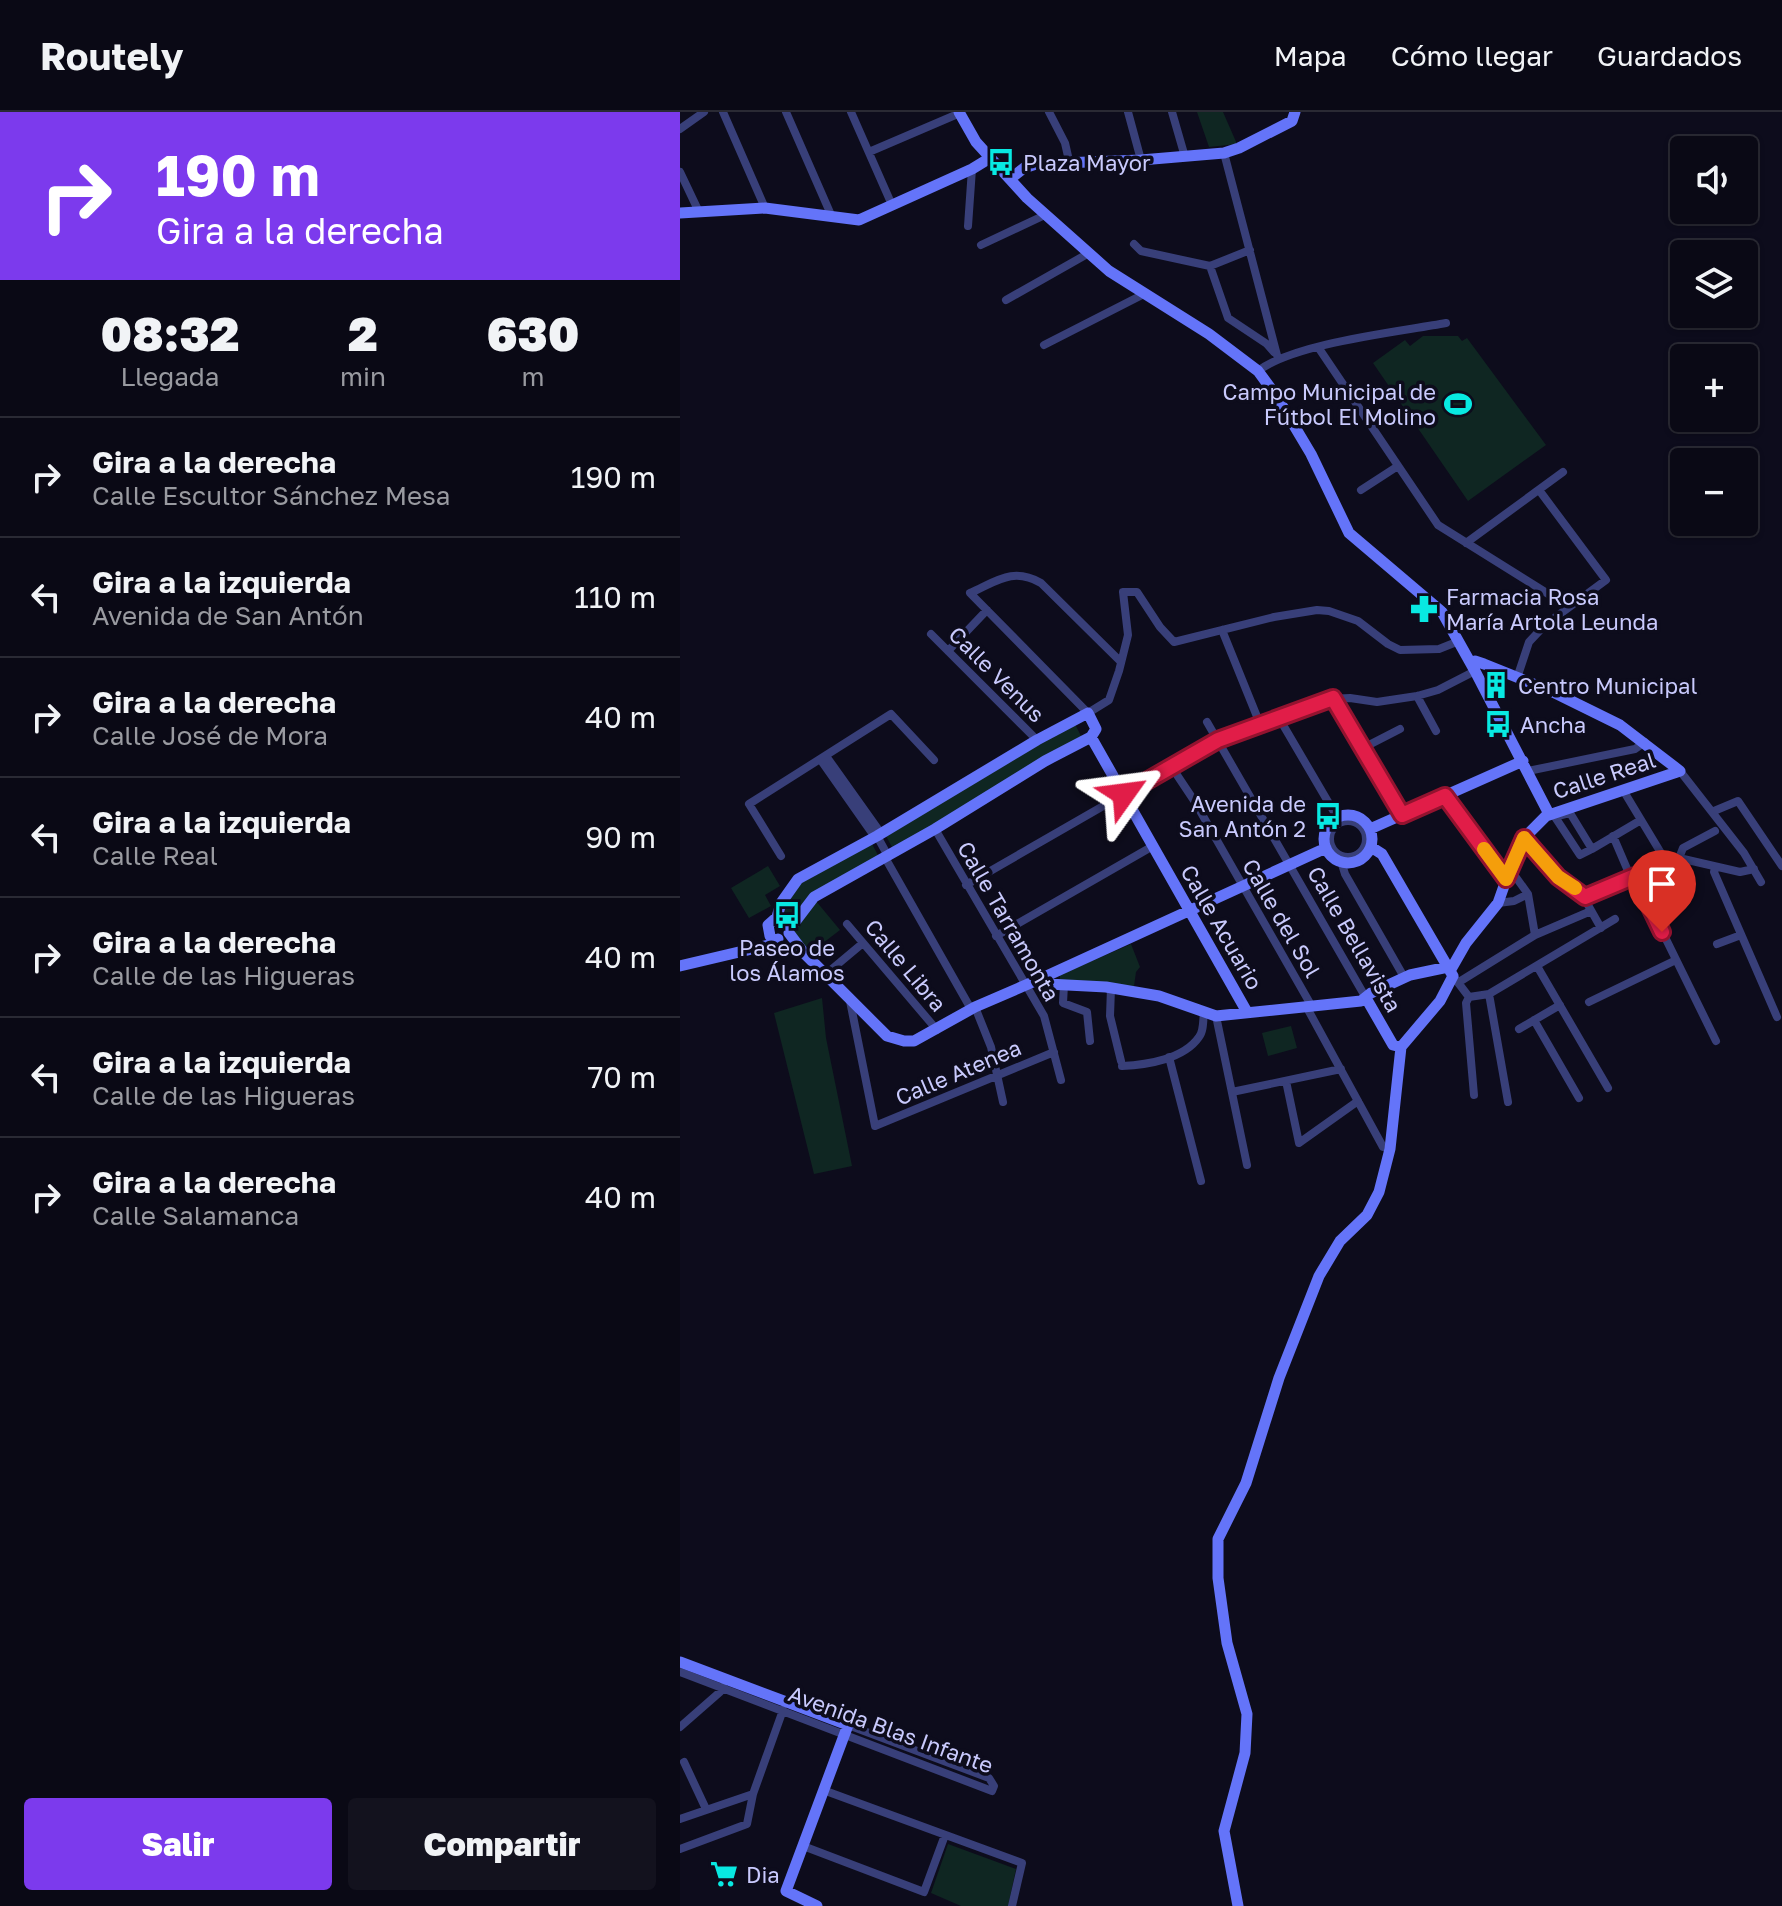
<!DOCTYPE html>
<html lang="es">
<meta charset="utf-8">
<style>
body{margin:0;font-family:"Golos Text",sans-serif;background:#13121e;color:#f1f3f6;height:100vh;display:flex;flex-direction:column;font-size:30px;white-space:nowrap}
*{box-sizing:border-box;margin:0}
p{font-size:26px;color:#999aa0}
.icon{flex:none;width:44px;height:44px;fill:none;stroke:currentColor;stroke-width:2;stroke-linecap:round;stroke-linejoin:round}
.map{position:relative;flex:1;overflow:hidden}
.drawer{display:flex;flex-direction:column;background:#0a0915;width:680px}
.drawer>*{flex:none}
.guide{background:#7c3aed;color:#fff;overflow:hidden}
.fabs{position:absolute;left:990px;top:24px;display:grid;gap:16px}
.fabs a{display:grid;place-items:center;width:88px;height:88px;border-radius:8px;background:#0a0915;box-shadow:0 2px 6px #0004,0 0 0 2px #2a2a34;font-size:40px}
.pin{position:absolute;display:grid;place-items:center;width:68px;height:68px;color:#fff;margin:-82px -34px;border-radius:50% 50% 50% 0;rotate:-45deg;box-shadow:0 0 8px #0007}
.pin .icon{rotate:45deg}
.me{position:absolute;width:88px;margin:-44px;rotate:59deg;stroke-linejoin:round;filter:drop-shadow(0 0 6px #0008)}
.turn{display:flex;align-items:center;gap:28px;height:168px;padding:0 24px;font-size:36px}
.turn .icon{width:104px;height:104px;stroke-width:2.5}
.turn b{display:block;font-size:56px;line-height:68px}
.eta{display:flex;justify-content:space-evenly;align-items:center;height:136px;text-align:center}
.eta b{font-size:48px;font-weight:800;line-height:56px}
.cta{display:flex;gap:16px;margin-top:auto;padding:16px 24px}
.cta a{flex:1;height:92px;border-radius:8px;background:#7c3aed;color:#fff;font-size:32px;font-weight:800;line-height:92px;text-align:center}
.cta a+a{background:#13121e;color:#f1f3f6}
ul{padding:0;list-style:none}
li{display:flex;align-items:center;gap:24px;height:120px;padding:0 24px;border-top:2px solid #2a2a34}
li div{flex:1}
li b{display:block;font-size:30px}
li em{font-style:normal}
header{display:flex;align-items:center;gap:48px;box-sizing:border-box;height:112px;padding:0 40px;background:#0a0915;border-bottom:2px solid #2a2a34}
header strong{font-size:38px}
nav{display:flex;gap:44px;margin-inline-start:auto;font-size:28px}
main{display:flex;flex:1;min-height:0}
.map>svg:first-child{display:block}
</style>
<header>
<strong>Routely</strong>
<nav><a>Mapa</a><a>Cómo llegar</a><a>Guardados</a></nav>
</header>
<main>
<section class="drawer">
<div class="guide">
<div class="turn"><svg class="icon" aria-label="right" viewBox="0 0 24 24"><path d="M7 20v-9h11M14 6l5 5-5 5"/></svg><div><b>190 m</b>Gira a la derecha</div></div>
</div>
<div class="eta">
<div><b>08:32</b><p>Llegada</p></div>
<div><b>2</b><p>min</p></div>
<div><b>630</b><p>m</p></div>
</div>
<ul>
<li><svg class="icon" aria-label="right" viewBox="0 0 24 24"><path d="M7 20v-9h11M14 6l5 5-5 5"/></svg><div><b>Gira a la derecha</b><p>Calle Escultor Sánchez Mesa</p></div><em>190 m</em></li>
<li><svg class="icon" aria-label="left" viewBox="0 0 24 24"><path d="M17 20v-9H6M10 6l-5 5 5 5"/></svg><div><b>Gira a la izquierda</b><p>Avenida de San Antón</p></div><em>110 m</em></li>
<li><svg class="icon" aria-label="right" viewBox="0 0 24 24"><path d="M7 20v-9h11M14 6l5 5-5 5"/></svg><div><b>Gira a la derecha</b><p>Calle José de Mora</p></div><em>40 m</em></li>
<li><svg class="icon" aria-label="left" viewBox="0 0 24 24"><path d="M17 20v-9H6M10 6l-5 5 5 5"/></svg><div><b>Gira a la izquierda</b><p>Calle Real</p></div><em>90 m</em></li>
<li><svg class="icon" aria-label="right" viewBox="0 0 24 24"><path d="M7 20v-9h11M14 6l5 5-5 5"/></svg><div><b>Gira a la derecha</b><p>Calle de las Higueras</p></div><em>40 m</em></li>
<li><svg class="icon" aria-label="left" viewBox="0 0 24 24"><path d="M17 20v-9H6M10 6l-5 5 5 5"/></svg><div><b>Gira a la izquierda</b><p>Calle de las Higueras</p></div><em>70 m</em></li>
<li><svg class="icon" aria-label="right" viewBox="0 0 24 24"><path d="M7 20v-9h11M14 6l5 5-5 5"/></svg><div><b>Gira a la derecha</b><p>Calle Salamanca</p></div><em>40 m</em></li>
</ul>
<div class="cta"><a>Salir</a><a>Compartir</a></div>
</section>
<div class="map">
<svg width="1102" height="1794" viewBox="0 0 1102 1794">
<rect width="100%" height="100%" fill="#0d0c1c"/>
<path fill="#0f2622" d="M 517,0 L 543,0 L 557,32 L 529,35 Z
M 743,224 L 778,224 L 782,229 L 787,226 L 866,333 L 788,389 L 693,251 L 725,228 L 730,234 Z
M 395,612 L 402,626 L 213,737 L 206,724 L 355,632 Z
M 192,732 L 199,745 L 132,783 L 116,805 L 110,806 L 101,801 L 120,769 Z
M 88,754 L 100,774 L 85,783 L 91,794 L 69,806 L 51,776 Z
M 136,789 L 160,818 L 130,841 L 114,820 Z
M 451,832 L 460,855 L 456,860 L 454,874 L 380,868 L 380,863 Z
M 142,886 L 146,926 L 172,1054 L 134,1062 L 94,901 Z
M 611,914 L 617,936 L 588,944 L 582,921 Z
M 268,1732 L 336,1757 L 328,1794 L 281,1794 L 251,1781 Z"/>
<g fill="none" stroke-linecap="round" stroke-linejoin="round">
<path stroke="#383f79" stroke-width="8" d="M 43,0 L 85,96
M 106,0 L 152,105
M 171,0 L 212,93
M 369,0 L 385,31 L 390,53
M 448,0 L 461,48
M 492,0 L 505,45
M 0,17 L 24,0
M 189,40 L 280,1
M 544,41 L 598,247
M 0,60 L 19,100
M 288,114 L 292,57
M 454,132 L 461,139 L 530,154 L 548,206 L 587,232 L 594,240
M 301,133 L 365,103
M 530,154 L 570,138
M 326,188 L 409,141
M 364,233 L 464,182
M 638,235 L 758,413 L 889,495
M 578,259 C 614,231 718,220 766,211
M 681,378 L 718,354
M 786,431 L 883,360
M 542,518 L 580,612
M 251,522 L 357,628
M 268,539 L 307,498
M 441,550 L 361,471 C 333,455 317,469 290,481 L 408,601 L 429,588 L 439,559 L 448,523 L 443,480 L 457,480 L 480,515 L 494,530 L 594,505 L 637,498 L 649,499 L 678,509 L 708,532 L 720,538 L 759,537 L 779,529
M 837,566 L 849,530 L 865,513 L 926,468 L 859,378
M 737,584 L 756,619
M 653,586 L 722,703
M 599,606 L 657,705
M 527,610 L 686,886
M 683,636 L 720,617
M 146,644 L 198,717 L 197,724
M 140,647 L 192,721 L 197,724 L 208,744 L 207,749 L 291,897
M 491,654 L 515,690 L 631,893
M 848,659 L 955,637 L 965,630
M 1000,659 L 1064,741 L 1081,770
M 943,678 L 987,751
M 765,684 L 826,767
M 1034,699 L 1058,689 L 1102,754
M 890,701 L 912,737 L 900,743 L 875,705 Z
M650 727a18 18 0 1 1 36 0a18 18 0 1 1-36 0Z
M 255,717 L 364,904 L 381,968
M 933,724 L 951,766
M 844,726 L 878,765 L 900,779 L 921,816
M 912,737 L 961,708
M 101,744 L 69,692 L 211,602 L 254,648
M 999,746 L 1060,760 L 1074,757
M 661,749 L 665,762 L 724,865
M 1035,756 L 1034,760 L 1097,905
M 830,757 L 848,782 L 855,823
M 955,764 L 1036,929
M 286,773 L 538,628 L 648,587 L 670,586 L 697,590 L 737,584 L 758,578 L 795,559
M 905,785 L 999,746 L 1003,736 L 1035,719
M 818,791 L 834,789 L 848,782
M 167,812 L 257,918
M 316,824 L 473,734
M 1037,832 L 1061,823
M 857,854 L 928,976
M 146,862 L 183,831
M 773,864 L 789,885 L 809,882 L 935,807
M 779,870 L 855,823 L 911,799
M 384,873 L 383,891 L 407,900 L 410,929
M 431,876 L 430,904 L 441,949
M 809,882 L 828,990
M 789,885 L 786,891 L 794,983
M 170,889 L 195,1014 L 374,940
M 909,890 L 996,848
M 626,894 L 703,1035 L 710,1037
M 295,895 L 311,935 L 323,990
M 536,904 L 567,1053
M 854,908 L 899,986
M 839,917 L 880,893
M 489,945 L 521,1069
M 442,954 C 467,953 504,947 519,925 C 524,919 523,907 524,899
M 606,969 L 619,1031 L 678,989
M 552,980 L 661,957
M 0,1560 L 312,1679 L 314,1674 L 309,1666 L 168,1613
M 0,1615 L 40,1580 L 43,1575
M 4,1650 L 26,1697
M 143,1678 L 342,1751 L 332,1794
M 0,1707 L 73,1682
M 123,1734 L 244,1780 L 265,1723
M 0,1737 L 67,1712 L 73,1682 L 103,1598"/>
<path stroke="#6474f9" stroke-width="11" d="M 279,0 L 296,30 L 347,86 L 429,159 L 529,222 L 578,259 L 597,285 L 631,342 L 669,421 L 762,500 L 795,559 L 869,702
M 330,67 L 344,56 L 356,52 L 461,48 L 544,41 L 559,36 L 612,9 L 615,0
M 0,101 L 85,96 L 179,108 L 292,57 L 310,46
M 411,625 L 567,900
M644 727a24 24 0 1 1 48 0a24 24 0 1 1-48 0Z
M 690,717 L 843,649
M 691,735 L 702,742 L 773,864 L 760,889 L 721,935
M 97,805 L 101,791 L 118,767 L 197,724 L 357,628 L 408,601 L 416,617 L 411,625 L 365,649 L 255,717 L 134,785 L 115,810 L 109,814
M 109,821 L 124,841 L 207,924 L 224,929 L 234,929 L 295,895 L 362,866 L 646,736
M 90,824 L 88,813 L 97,805
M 0,854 L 93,832 L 98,827
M 770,859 L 786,831 L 818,791 L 830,757 L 844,726 L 866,704 L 1000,659 L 940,613 L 871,579 L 804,552 L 795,549 L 791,551
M 362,866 L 368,872 L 426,875 L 479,884 L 536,904 L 681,889 L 691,881 L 730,863 L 768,855
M 686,886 L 713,933 L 721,935
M 0,1550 L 168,1613 L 106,1779 L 137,1794
M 558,1794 L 544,1719 L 565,1641 L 567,1602 L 547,1531 L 538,1466 L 538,1427 L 566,1371 L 599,1266 L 639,1164 L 660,1129 L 687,1103 L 699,1080 L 710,1037 L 721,935"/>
</g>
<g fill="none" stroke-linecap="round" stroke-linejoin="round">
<g stroke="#92132f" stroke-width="20">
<path id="route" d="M 444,682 L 538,628 L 653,586 L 722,703 L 765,684 L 826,767 L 844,726 L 878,765 L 905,785 L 955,764 L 982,820"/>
</g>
<use href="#route" stroke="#e11d48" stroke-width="14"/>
<path stroke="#f59e0b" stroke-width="14" d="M 804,737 L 826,767 L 844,726 L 878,765 L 895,776"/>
</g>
<defs>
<g id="bus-bare" transform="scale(2.16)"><path d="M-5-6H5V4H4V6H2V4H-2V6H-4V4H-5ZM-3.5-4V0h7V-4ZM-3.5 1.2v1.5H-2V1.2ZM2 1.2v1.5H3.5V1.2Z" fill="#08e9e2" stroke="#0d0c1c" stroke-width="2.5" paint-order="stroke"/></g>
<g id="stadium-bare" transform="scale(2.16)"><path d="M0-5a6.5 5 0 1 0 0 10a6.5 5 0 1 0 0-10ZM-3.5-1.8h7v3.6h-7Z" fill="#08e9e2" stroke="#0d0c1c" stroke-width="2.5" paint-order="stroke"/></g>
<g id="pharmacy-bare" transform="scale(2.16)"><path d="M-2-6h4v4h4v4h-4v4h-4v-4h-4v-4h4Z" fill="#08e9e2" stroke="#0d0c1c" stroke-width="2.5" paint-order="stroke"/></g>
<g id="building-bare" transform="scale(2.16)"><path d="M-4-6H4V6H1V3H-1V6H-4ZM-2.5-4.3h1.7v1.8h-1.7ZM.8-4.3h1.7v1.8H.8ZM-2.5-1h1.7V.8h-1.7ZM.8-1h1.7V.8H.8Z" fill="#08e9e2" stroke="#0d0c1c" stroke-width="2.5" paint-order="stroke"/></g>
<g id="supermarket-bare" transform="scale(2.16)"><path d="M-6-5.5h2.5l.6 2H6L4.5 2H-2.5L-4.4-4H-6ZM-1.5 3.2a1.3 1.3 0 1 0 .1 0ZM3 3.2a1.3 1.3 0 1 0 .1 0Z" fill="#08e9e2" stroke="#0d0c1c" stroke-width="2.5" paint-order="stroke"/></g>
</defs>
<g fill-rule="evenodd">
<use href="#bus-bare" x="321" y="50"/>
<use href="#stadium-bare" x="778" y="292"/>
<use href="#pharmacy-bare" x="744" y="497"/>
<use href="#building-bare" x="816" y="573"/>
<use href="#bus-bare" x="818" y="612"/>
<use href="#bus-bare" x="648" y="704"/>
<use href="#bus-bare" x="107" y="803"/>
<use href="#supermarket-bare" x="44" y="1762"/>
</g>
<g text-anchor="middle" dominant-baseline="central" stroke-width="7" stroke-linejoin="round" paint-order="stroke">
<g font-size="22" fill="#c9cafd" stroke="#0d0c1c" text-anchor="start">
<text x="343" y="50">Plaza Mayor</text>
<text x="756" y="279" text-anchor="end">Campo Municipal de<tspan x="756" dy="25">Fútbol El Molino</tspan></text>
<text x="766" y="484">Farmacia Rosa<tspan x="766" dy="25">María Artola Leunda</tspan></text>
<text x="838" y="573">Centro Municipal</text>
<text x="840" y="612">Ancha</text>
<text x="626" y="691" text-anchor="end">Avenida de<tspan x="626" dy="25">San Antón 2</tspan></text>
<text x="107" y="835" text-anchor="middle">Paseo de<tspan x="107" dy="25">los Álamos</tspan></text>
<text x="66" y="1762">Dia</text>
</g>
<g font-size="22" fill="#c9cafd" stroke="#0d0c1c">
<text transform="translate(317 562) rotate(45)">Calle Venus</text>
<text transform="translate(924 663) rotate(-18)">Calle Real</text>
<text transform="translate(602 806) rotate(60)">Calle del Sol</text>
<text transform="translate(329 809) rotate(60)">Calle Tarramonta</text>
<text transform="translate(542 815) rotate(60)">Calle Acuario</text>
<text transform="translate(675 827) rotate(60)">Calle Bellavista</text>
<text transform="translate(226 853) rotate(50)">Calle Libra</text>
<text transform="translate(278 960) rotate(-23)">Calle Atenea</text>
<text transform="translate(211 1617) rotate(20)">Avenida Blas Infante</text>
</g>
</g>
</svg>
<div class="fabs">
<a><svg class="icon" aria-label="sound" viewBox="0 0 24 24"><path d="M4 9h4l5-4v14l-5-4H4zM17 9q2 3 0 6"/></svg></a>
<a><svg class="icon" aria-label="layers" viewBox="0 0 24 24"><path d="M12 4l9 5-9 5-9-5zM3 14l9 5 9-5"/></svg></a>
<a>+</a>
<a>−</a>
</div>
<div class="pin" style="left:982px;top:820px;background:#d93025"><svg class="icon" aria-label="arrive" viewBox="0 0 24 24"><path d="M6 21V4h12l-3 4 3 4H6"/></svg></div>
<svg class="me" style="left:444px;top:682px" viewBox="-20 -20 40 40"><path d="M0-17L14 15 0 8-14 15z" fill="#e11d48" stroke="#fff" stroke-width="4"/></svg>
</div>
</main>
